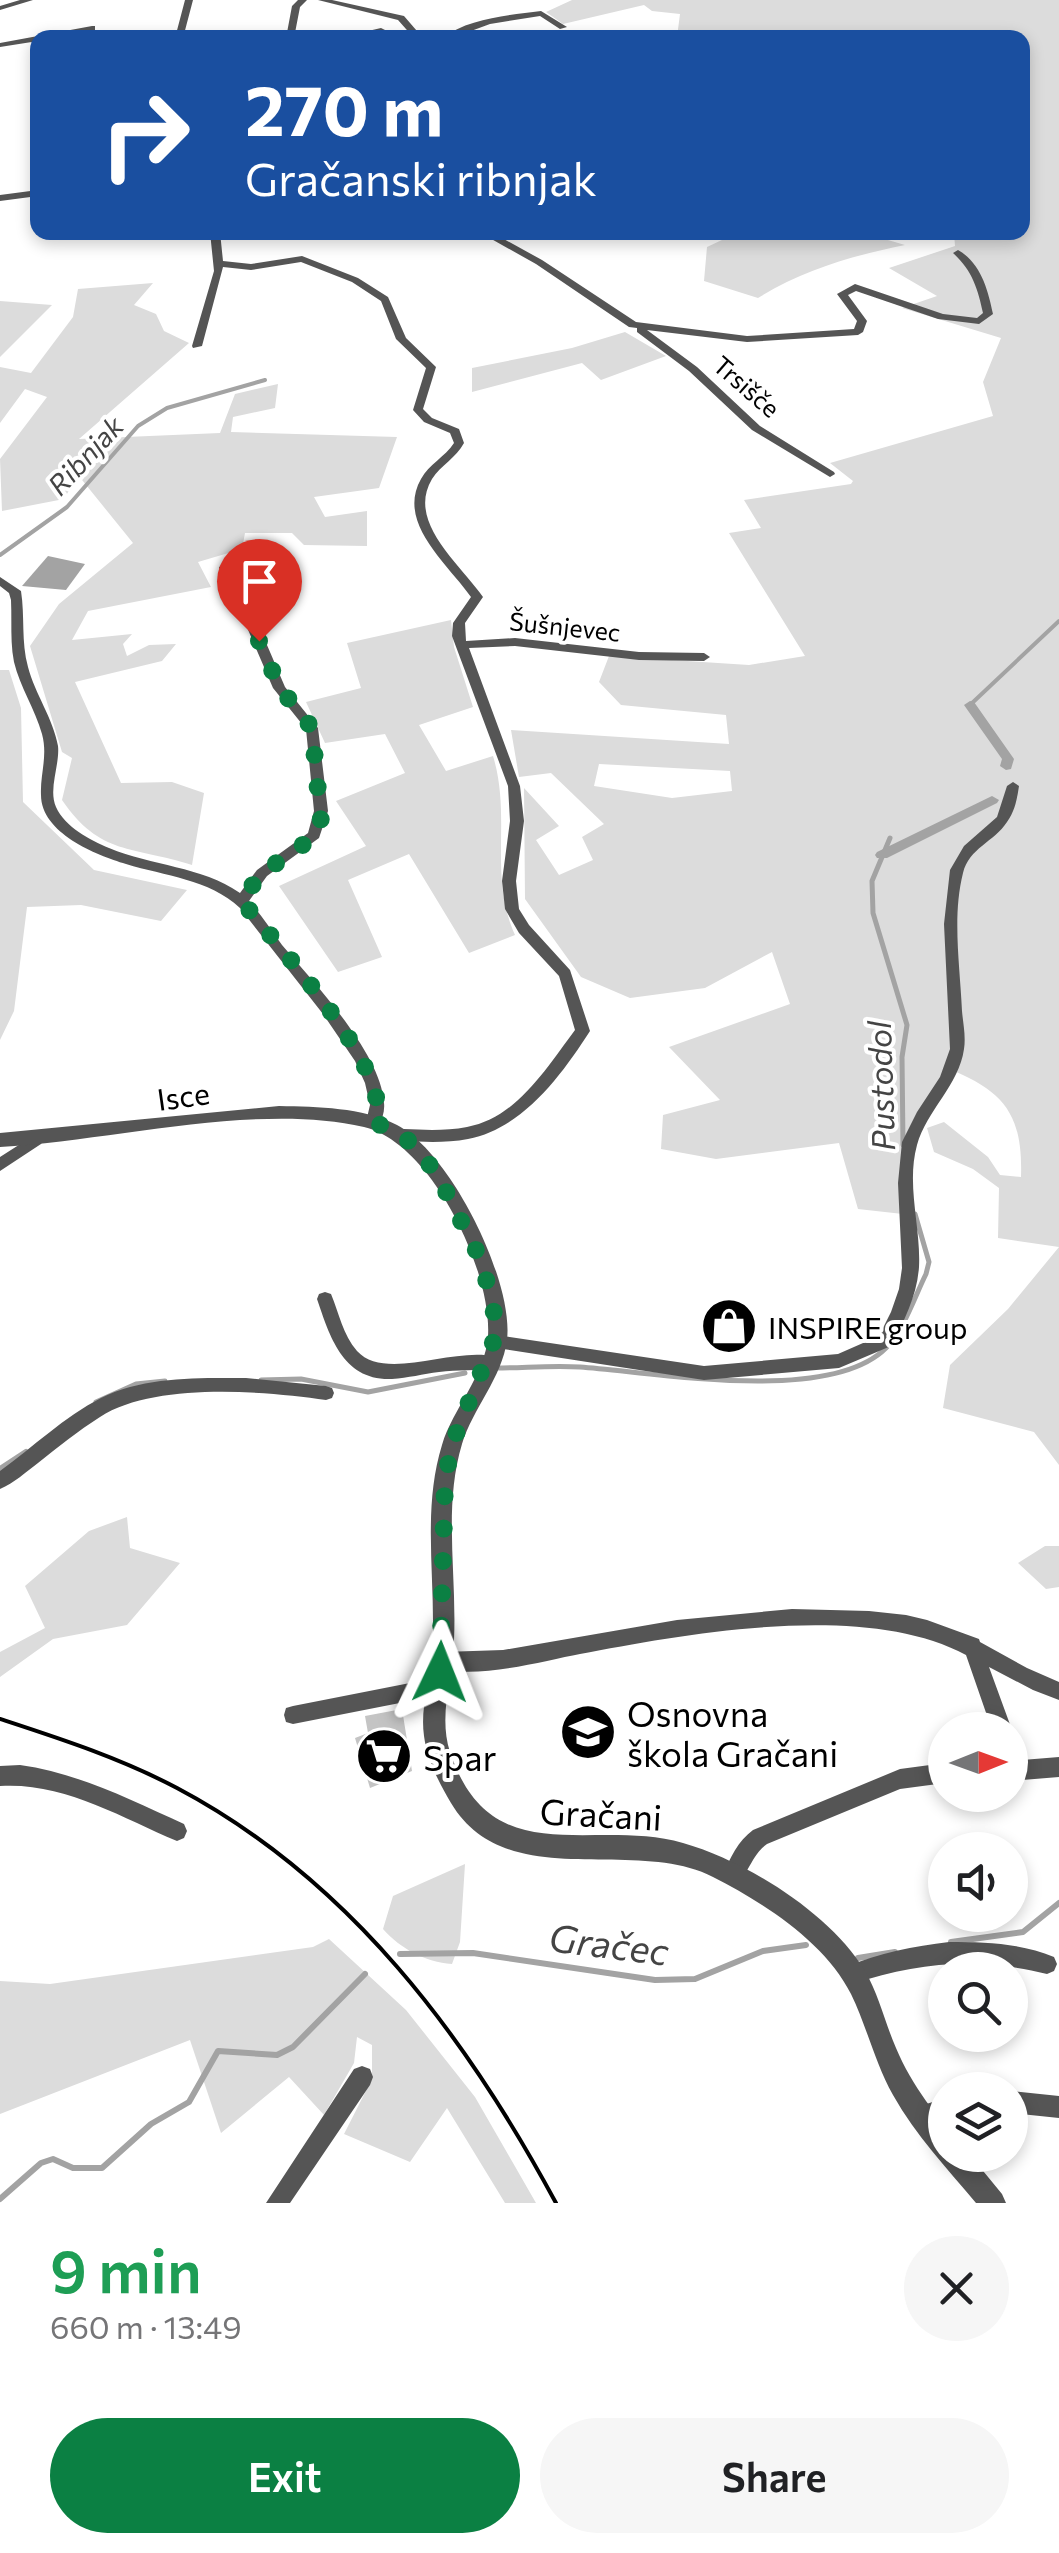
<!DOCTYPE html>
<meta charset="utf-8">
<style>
body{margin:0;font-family:Commissioner,sans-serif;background:#f6f6f6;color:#202124;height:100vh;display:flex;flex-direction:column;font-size:38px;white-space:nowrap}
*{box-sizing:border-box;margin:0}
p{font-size:32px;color:#757577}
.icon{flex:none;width:55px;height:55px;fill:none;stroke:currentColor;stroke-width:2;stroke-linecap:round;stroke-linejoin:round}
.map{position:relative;height:2203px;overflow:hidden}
.sheet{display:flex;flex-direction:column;background:#fff;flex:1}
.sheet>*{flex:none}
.top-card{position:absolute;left:30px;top:30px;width:1000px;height:210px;border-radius:20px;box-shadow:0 5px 15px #0003;background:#1a4fa0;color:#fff;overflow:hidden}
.needle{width:65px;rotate:89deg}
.fabs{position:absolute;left:928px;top:1712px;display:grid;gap:20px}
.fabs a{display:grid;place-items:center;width:100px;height:100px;border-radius:50%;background:#fff;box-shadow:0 5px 15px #0003;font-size:50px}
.pin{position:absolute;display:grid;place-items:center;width:85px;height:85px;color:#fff;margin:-102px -42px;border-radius:50% 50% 50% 0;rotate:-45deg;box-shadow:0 0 10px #0007}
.pin .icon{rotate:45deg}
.me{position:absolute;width:110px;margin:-55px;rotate:2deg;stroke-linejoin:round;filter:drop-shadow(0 0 8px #0008)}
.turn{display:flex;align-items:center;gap:35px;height:210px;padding:0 50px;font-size:45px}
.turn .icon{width:130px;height:130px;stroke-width:2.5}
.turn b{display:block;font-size:70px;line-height:85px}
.round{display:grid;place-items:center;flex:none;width:105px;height:105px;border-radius:52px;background:#f6f6f6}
.overview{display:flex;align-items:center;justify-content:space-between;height:170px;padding:0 50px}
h1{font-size:60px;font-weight:600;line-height:75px;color:#1e9e55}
.primary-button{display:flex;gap:20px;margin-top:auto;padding:20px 50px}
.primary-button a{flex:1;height:115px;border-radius:60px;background:#0b8043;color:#fff;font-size:40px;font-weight:600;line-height:115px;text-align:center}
.primary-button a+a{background:#f6f6f6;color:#202124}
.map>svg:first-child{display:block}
</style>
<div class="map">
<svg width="1059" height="2203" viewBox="0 0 1059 2203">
<rect width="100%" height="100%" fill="#fff"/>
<path fill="#dcdcdc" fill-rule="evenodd" d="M 572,0 L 1059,0 L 1059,1465 L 1034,1432 L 943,1408 L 950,1365 L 1008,1309 L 1059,1247 L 998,1238 L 999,1188 L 973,1169 L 934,1152 L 927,1128 L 944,1122 L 988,1157 L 1000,1175 L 1021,1177 C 1023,1114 1004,1091 947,1068 L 903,1153 L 903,1214 L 858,1209 L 839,1143 L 716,1159 L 661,1149 L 663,1115 L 720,1100 L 669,1047 L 790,1004 L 772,952 L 705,988 L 630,998 L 581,977 L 525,899 L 524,788 L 559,826 L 536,840 L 559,875 L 593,860 L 582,837 L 604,824 L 551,773 L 519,777 L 511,730 L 729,744 L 726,715 L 621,705 L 599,682 L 609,656 L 749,665 L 805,656 L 729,533 L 761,528 L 744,500 L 851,484 L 853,481 L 830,463 L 993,416 L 983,382 L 1001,338 L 902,308 L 937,296 L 889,268 L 955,246 L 954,233 L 1022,232 L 1022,38 L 677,37 L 680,14 L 652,11 L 644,5 L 563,24 L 546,12 ZM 599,764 L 730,771 L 732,791 L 672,798 L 594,786 Z
M 739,232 L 864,233 L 905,245 C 852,256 805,269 758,298 L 704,281 L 707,247 Z
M 153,283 L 134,305 L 156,314 L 164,331 L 189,343 L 79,439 L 220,433 L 235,394 L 278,384 L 275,408 L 233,417 L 231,432 L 397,437 L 379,488 L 314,497 L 325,517 L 367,511 L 367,546 L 304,545 L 292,533 L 245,533 L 242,549 L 198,562 L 211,587 L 88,611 L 72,640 L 132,634 L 123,644 L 127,656 L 149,645 L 176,644 L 162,661 L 75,682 L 121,783 L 172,782 L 204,793 L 192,865 C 133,846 100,856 62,800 L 72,758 L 62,752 L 30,646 L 59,604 L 133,543 L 78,475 L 64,499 L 2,511 L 0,459 L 47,397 L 25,389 L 0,423 L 0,367 L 31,373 L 73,317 L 78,289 Z
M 0,301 L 52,305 L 0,357 Z
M 625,332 L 666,356 L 601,380 L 582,363 L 472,392 L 472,368 L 572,348 Z
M 451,620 L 454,647 L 473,707 L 419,725 L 446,771 L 493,756 C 512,818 488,875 515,935 L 469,953 L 409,854 L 348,880 L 382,957 L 338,972 L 279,886 L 366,846 L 336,801 L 405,773 L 385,734 L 325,743 L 306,702 L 361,688 L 347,643 Z
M 0,670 L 9,670 L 21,708 L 23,802 L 94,870 L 187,890 L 161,921 L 81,905 L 27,907 L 14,1011 L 0,1040 Z
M 127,1517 L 130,1548 L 180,1563 L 127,1625 L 53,1639 L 0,1677 L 0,1652 L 45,1628 L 25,1586 L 89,1531 Z
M 1045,1546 L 1059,1546 L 1059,1587 L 1046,1589 L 1018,1563 Z
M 465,1864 L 460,1942 L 452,1964 C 425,1962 401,1949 383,1929 L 393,1896 Z
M 329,1939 L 406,2010 L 475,2097 L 536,2203 L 505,2203 L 447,2108 L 410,2162 L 344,2134 L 372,2079 L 372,2045 L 357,2037 L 354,2063 L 324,2115 L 289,2077 L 221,2133 L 190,2040 L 0,2114 L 0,1981 L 50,1984 L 313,1947 Z"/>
<path fill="#a3a3a3" d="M 48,556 L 85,564 L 66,590 L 22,586 Z"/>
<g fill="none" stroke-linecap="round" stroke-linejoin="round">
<path stroke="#a3a3a3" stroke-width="4" d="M 0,555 L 67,507 L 138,426 L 167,408 L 265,380
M 970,705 L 1059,621"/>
<path stroke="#a3a3a3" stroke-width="5" d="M 890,838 L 872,881 L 873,913 L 907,1025 L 902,1057 L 903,1145
M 496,1368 C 524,1368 552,1365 580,1367 C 654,1372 829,1405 886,1348 C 904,1330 915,1296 926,1274 L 929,1262 L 915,1214
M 261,1380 L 301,1379 L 368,1392 L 465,1373
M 96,1402 L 136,1384 L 165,1381"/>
<path stroke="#a3a3a3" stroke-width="6" d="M 0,1469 L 26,1452
M 951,1942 L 1023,1932 L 1059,1903
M 400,1954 L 473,1953 L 655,1980 L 695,1979 L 763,1951 L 806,1945
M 858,1958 L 895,1952
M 0,2199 L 41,2163 L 53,2159 L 73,2168 L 102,2168 L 151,2124 L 189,2102 L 218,2051 L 277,2055 L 293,2047 L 365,1974"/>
<path fill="#a3a3a3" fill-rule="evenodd" d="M 970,701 L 974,702 L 1014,759 L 1011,769 L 1006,770 L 1000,766 L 1002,759 L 964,705 Z
M 992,796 L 999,800 L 997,803 L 887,858 L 877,858 L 875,855 L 877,852 Z"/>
</g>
<path fill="#c4c4c4" d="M 402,1709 L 412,1771 L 370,1788 L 355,1738 L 368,1733 L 365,1716 Z"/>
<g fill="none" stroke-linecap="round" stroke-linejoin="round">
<path fill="#555" fill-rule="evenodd" d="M 20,0 L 33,0 L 0,10 L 0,6 Z
M 185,0 L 193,0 L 183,38 L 175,38 Z
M 298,0 L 307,0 L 300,7 L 294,38 L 286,38 L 292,6 Z
M 318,0 L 332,0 L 404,16 L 423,38 L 414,38 L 398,20 Z
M 541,11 L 567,27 L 560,29 L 540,16 L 490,24 L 452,38 L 442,38 C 469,18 509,15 541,11 Z
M 92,26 L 95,26 L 95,30 L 57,38 L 38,38 L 38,41 L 0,47 L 0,43 Z
M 381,28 L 385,30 L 384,32 L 356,38 L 338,38 Z
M 38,190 L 38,196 L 0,201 L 0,195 Z
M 210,232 L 220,232 L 223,261 L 251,264 L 302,256 L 358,278 L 388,297 L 406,338 L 436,367 L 423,409 L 432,418 L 459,429 L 464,443 C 456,458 441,465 432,479 C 406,522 461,565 483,597 L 465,623 L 466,641 L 515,638 L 639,652 L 704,653 L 710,657 L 704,661 L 639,660 L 515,646 L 469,648 L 520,786 L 524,821 L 516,881 L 519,909 L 529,925 L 570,970 L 590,1031 C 561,1076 523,1128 468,1139 C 447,1143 425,1142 404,1141 L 399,1139 L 396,1135 L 399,1131 L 404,1129 C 425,1130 446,1131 467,1127 C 517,1118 547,1067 575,1030 L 559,976 L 519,933 L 505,909 L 502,881 L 510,821 L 508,786 L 452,636 L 453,623 L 471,597 C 448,564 396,523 421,479 C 429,464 445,457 454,443 L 450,433 L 424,422 L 413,410 L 426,368 L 396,339 L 381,301 L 352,282 L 301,262 L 251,270 L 223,267 L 202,346 L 193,348 L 192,346 L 214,271 Z
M 479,232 L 491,232 L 542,260 L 636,322 L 747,336 L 854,329 L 857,321 L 837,294 L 855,284 L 943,314 L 977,318 L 983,313 C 978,289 972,270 953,253 L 958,250 C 981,263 988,290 993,314 L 979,324 L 938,319 L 856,291 L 848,295 L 867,321 L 863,332 L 858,335 L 747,342 L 647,330 L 697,367 L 760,426 L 834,472 L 835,474 L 830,477 L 752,430 L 689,371 L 637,332 L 637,328 L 629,327 L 536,264 Z
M 225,564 L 231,567 L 238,599 L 258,624 L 285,687 L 318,728 L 328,811 L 319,838 L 267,876 L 249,901 C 261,914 271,930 282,945 C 314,983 381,1053 384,1103 C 385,1111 382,1119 379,1126 L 369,1126 L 366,1122 L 370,1105 L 365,1083 L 355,1061 L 323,1014 L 240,908 C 209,879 165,876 126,864 C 96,855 41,833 41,795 C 40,774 48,756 42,734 C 35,709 20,687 14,662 C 10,642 12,621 11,600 L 9,593 L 0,586 L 0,577 L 21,591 C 25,616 21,642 28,667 C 35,694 53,718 58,746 C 60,765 48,789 56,807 C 65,827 90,840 109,848 C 152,866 201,866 240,893 L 257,870 L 308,833 L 314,811 L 306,729 L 273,688 L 246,625 L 226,600 L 219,567 Z
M 1013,782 L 1019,786 C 1017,799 1015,811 1007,822 C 994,842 969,848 963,873 C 952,917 960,966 962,1011 C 963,1023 966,1036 964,1049 C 959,1085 927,1110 917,1145 C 906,1185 921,1227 919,1267 C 917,1296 904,1321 891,1346 L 839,1368 L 704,1380 L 490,1347 L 488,1342 L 490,1337 L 496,1335 L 704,1366 L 838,1354 L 879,1336 L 891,1312 L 899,1289 L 902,1268 L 898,1183 L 902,1142 L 917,1112 L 940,1077 L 950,1049 L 944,924 L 950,870 L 964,846 L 997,817 L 1007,786 Z
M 36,1134 L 41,1136 L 44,1140 L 41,1144 L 0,1171 L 0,1157 Z
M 325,1292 L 331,1294 C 339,1313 343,1335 357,1351 C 385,1382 456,1346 495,1357 L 497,1362 L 495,1367 C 478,1372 457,1369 439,1372 C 423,1374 408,1378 392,1379 C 343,1381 330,1337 317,1299 L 319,1294 Z
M 246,1378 L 326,1386 L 332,1388 L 334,1393 L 332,1398 L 326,1400 C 264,1391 154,1382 100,1417 C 78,1431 58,1447 38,1463 C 26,1472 14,1483 0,1489 L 0,1471 C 33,1447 64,1417 101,1398 C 145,1376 198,1378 246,1378 Z
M 792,1609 L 869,1611 L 906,1615 L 927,1620 L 979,1639 L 980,1642 L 1027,1668 L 1059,1682 L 1059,1700 L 1033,1690 L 989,1667 L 1012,1730 L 1010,1734 L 1010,1730 L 992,1730 L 966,1655 C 866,1601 689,1633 580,1654 C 543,1661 472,1681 436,1667 L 434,1661 L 436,1655 L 443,1652 L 503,1650 L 677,1620 Z
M 410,1683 L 436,1683 L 443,1685 L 445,1692 L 443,1699 L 436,1701 L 410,1701 L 293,1724 L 286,1722 L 284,1715 L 286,1708 L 293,1706 Z
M 1059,1757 L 1059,1777 L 1010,1781 L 1010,1761 Z
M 945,1763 L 945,1783 L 900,1789 L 767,1844 C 750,1856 748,1879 733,1885 L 726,1882 L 723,1875 C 730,1858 738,1841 753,1830 L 900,1769 Z
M 20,1765 C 78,1773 131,1800 184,1824 L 187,1831 L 184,1838 L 177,1841 C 120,1817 64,1782 0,1786 L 0,1766 Z
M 949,1942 C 984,1942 1021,1943 1054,1957 L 1057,1964 L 1054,1971 L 1047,1974 C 980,1957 918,1962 853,1984 L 846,1981 L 843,1974 L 846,1967 C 879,1953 914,1946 949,1942 Z
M 362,2066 L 370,2069 L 373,2077 L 370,2085 L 290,2203 L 266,2203 L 354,2069 Z
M 1010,2091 L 1059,2096 L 1059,2118 L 1010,2113 Z
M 945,2098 L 945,2120 L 922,2127 L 914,2124 L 911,2116 L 914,2108 Z"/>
<path fill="#555" fill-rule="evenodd" d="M 279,1106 C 319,1107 361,1107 397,1125 C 451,1153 514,1281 507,1340 C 502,1378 473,1408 462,1444 C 443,1507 457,1575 454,1640 C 453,1677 438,1715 450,1752 C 491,1875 592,1817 683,1843 C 746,1861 830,1913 865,1971 C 879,1995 885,2023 896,2048 C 904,2067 914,2084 926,2101 C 931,2108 940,2117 944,2125 C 947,2133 945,2146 945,2155 L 970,2155 L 1002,2194 L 1006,2203 L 976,2203 C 947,2168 916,2136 893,2095 C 875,2063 867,2027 851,1994 C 825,1942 764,1903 713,1877 C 633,1836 506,1895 451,1803 C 439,1783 427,1759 424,1736 C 420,1708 430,1682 432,1654 C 437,1585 421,1513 442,1445 C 453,1408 485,1376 488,1336 C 492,1271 432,1143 364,1127 C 256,1102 112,1141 0,1147 L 0,1133 Z"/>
<path stroke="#000" stroke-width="4" d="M 0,1719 C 61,1739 120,1758 177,1788 C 349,1879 466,2036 556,2203"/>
</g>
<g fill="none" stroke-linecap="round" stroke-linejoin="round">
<path stroke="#0b8043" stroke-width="18" stroke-dasharray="0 32.4" d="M 259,641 L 280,688 L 312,728 L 321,822 L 307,842 L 262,873 L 241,900 C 271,938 399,1076 374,1122 L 404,1136 L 436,1172 L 482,1262 L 498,1330 L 452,1444 L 445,1480 L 440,1672"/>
</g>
<defs>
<g id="shop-disc" transform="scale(2.875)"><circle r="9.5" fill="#000" stroke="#fff"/><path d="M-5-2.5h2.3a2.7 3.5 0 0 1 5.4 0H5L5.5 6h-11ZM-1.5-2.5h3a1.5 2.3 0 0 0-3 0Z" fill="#fff"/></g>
<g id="school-disc" transform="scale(2.875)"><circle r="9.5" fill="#000" stroke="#fff"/><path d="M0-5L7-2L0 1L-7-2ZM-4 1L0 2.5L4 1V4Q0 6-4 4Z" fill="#fff"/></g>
<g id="supermarket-disc" transform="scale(2.875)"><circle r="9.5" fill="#000" stroke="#fff"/><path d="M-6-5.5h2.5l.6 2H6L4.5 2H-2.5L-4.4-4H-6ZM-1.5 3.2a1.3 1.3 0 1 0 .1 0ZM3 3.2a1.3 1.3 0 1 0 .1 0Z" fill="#fff"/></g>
</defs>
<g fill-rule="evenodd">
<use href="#shop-disc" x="729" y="1326"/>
<use href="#school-disc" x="588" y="1732"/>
<use href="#supermarket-disc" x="384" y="1756"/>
</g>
<g text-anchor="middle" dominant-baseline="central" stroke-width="8" stroke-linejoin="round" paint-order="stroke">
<g font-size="25" fill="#000" stroke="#fff">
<text transform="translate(747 386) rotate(41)">Trsišče</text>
<text transform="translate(565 626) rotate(6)">Šušnjevec</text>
</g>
<g font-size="28" font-style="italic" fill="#444" stroke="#fff">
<text transform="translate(85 455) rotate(-47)">Ribnjak</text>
</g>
<g font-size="30" fill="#000" stroke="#fff">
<text transform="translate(183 1095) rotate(-8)">Isce</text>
</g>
<g font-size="30" fill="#000" stroke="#fff" text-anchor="start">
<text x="768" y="1326">INSPIRE group</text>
</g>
<g font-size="32" font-style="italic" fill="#444" stroke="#fff">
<text transform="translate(880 1086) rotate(-92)">Pustodol</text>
</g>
<g font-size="35" fill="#000" stroke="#fff" text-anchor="start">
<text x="627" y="1712">Osnovna<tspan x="627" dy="40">škola Gračani</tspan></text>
<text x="423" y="1756">Spar</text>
</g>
<g font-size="35" fill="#000" stroke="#fff">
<text transform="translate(601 1813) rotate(3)">Gračani</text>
</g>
<g font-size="38" font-style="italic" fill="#444" stroke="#fff">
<text transform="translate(609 1943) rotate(7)">Gračec</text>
</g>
</g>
</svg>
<div class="fabs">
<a><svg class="needle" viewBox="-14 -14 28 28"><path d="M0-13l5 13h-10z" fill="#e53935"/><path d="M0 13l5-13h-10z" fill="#757577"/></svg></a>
<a><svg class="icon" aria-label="sound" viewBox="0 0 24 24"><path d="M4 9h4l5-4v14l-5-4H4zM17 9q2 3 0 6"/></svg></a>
<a><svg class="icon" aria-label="search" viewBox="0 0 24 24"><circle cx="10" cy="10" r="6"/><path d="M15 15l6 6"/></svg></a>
<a><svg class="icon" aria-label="layers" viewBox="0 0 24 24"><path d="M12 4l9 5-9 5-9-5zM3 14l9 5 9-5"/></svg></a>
</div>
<div class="pin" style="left:259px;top:641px;background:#d93025"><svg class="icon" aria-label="arrive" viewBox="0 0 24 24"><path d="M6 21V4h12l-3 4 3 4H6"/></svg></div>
<svg class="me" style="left:440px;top:1672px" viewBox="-20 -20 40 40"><path d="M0-17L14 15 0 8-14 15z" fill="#0b8043" stroke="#fff" stroke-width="4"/></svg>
<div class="top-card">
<div class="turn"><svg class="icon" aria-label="right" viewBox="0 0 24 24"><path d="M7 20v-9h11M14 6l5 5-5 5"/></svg><div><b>270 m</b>Gračanski ribnjak</div></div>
</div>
</div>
<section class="sheet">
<div class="overview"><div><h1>9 min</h1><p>660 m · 13:49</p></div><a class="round"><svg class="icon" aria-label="close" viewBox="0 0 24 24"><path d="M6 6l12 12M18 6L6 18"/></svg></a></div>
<div class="primary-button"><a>Exit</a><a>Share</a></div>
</section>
